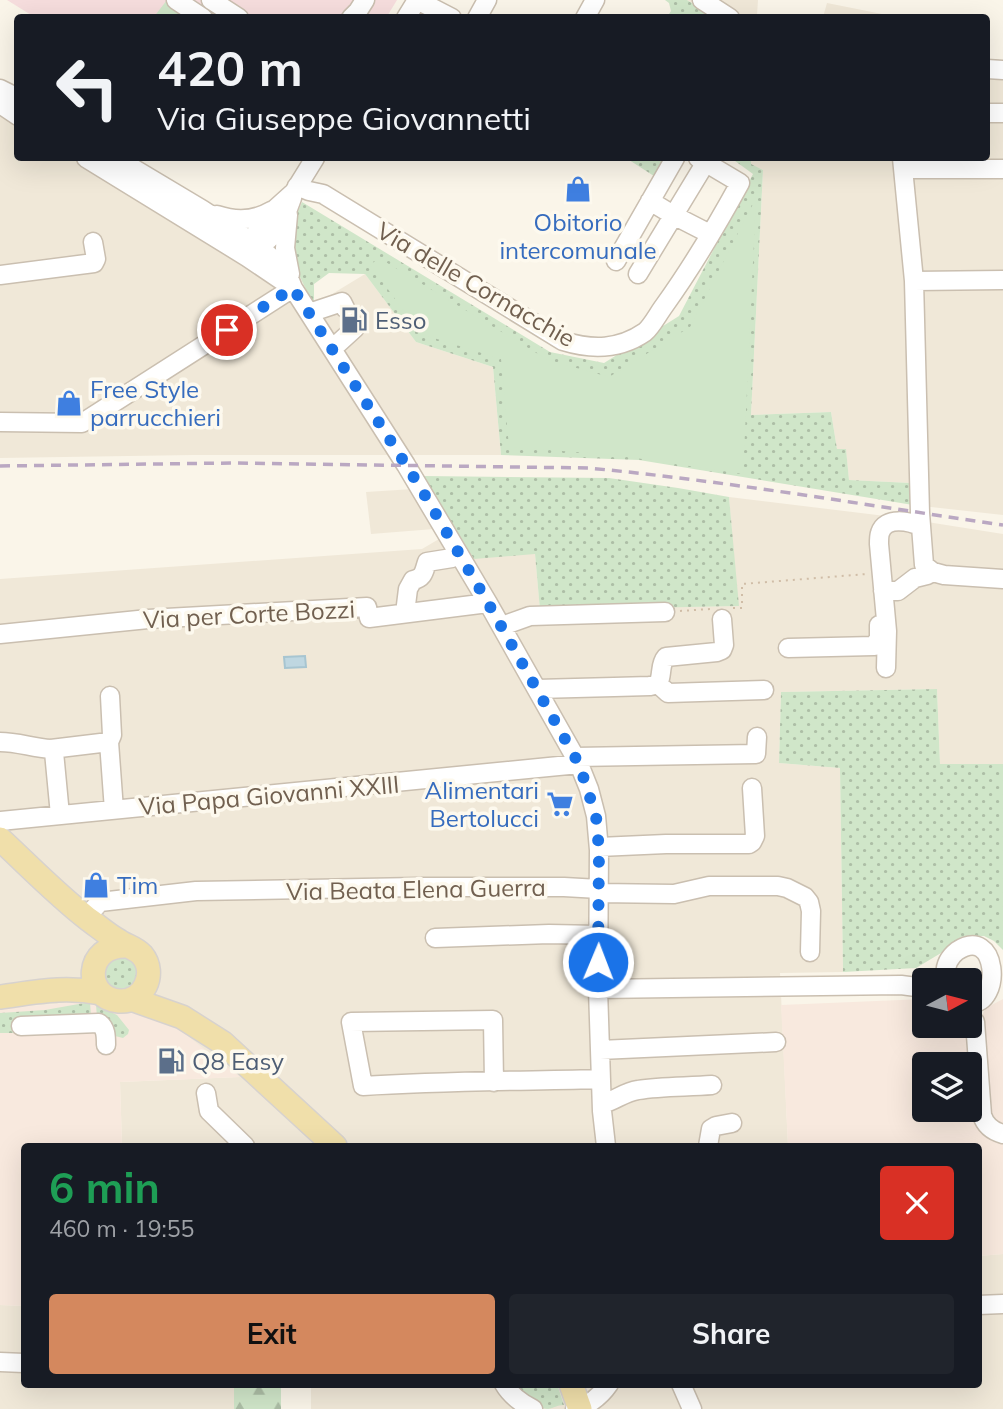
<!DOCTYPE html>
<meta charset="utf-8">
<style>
body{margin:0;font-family:Mulish,sans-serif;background:#20242c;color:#f1f3f6;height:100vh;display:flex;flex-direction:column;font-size:26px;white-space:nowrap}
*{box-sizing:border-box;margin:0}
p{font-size:23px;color:#9ea1a6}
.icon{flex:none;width:38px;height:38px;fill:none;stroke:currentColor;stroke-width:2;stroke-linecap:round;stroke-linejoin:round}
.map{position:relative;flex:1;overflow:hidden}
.sheet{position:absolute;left:21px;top:1143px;width:961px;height:245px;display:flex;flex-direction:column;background:#171b24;border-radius:7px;box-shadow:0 7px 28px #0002}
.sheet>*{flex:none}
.top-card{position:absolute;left:14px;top:14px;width:976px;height:147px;border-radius:7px;box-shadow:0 7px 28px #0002;background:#171b24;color:#f1f3f6;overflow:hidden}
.needle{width:46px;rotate:83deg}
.controls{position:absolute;left:912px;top:968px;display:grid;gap:14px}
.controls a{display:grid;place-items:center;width:70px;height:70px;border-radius:7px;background:#171b24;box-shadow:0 7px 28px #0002;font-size:35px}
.pin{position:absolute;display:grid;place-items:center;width:60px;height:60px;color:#fff;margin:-30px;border:4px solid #fff;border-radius:50%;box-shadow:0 2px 7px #0007}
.me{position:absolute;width:77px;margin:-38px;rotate:1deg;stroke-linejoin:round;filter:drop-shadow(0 0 5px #0008)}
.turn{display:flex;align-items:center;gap:24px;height:147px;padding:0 28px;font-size:32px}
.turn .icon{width:91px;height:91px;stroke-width:2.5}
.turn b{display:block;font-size:49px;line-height:60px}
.round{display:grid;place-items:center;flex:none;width:74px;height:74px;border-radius:7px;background:#20242c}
.headline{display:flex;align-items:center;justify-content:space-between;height:119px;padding:0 28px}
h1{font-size:42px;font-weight:700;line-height:52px;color:#1e9e55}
.cta{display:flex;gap:14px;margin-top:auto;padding:14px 28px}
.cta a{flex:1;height:80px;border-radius:7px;background:#d4885e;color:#111;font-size:28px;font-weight:700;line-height:80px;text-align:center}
.cta a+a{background:#20242c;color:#f1f3f6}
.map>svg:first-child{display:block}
</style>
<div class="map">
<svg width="1003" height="1409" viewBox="0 0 1003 1409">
<defs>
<pattern id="grass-dots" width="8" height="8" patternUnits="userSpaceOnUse" patternTransform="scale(1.75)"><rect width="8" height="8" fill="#d0e6c9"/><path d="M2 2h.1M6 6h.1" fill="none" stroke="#adbea6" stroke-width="1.8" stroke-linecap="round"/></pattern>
<pattern id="forest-firs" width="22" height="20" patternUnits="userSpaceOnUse" patternTransform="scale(1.75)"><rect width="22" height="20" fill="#d0e6c9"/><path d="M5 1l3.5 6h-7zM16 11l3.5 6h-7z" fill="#adbea6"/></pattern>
</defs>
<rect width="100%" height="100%" fill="#faf5e9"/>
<path fill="#f0e8d8" d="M 687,0 L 758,0 L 757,15 L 764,17 L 714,17 Z
M 827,3 L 897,17 L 823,17 Z
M 987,59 L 1003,61 L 1003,515 L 913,505 L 911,483 L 849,480 L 846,450 L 837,449 L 831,412 L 751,415 L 763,170 L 750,164 L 751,158 L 987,158 Z
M 0,114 L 17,124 L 18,158 L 72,158 L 314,305 L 365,274 L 416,342 L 493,367 L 501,455 L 193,455 L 0,458 Z
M 429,488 L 535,554 L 540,609 L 738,606 L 729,497 L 902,518 L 1003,534 L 1003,764 L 940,765 L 937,689 L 781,692 L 779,763 L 840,768 L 843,972 L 780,973 L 788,1146 L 122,1146 L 120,1082 L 239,1077 L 88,996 L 57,1004 L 0,1008 L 0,579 L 422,549 L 439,539 L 434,529 L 371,534 L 366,492 Z
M 1003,1254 L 1003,1409 L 311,1409 L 311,1384 L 978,1384 L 978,1256 Z
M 0,1305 L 24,1306 L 24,1384 L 234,1384 L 234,1409 L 0,1409 Z"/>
<path fill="#f8e9de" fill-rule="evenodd" d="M 88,996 L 151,1012 L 166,1019 L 240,1077 L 120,1082 L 122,1146 L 24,1146 L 24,1306 L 0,1305 L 0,1008 L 57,1004 Z
M 924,999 L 924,1026 L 970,1026 L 978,1023 L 986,1008 L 1003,999 L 1003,1254 L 978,1256 L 978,1146 L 788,1146 L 781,1005 ZM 924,1064 L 970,1064 L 970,1110 L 924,1110 Z"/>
<path fill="#f6dddd" d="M 7,0 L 397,0 L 386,18 L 36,18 Z"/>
<path fill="url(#grass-dots)" d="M 665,0 L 687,0 L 714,17 L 667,17 L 671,11 L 669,3 Z
M 626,158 L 670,158 L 657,178 Z
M 731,158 L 751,158 L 751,164 L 763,170 L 751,415 L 831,412 L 837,449 L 846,449 L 849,480 L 911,483 L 913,505 L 639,460 L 501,455 L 493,367 L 416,342 L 365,274 L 329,273 L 314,284 L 314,305 C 293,263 281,247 302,202 L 550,352 L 604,363 L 679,316 L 753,174 Z
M 423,476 L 609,478 L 678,488 L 729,497 L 739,606 L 540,610 L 535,554 L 474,559 Z
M 937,689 L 940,764 L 1003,764 L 1003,950 L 994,941 L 984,936 L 961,937 L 941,953 L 916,968 L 843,972 L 840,768 L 779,763 L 781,692 Z
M105 973a16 16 0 1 1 32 0a16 16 0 1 1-32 0Z
M 90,1002 L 91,1016 L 18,1033 L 0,1033 L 0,1013 L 45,1010 Z
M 96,1005 L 117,1015 L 129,1030 L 128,1034 L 123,1038 L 115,1036 L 97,1017 Z
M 510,1384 L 557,1384 L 564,1405 C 557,1405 554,1408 548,1409 C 537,1409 519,1392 510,1384 Z"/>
<path fill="url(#forest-firs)" d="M 234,1384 L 281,1384 L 281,1409 L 234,1409 Z"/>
<path fill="#d0e6c9" d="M 167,0 L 168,0 L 193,18 L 153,18 Z
M 756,198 L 743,474 L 615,455 L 509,447 L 501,359 L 421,334 L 370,265 L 379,258 L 548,360 L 609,377 L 690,327 Z"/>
<path fill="#bfd7e1" stroke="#a7c5d1" stroke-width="2" d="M 305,656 L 306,667 L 285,668 L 284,657 Z"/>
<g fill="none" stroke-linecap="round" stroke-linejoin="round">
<g stroke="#cabfb0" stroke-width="21">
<path id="minor" d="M 176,0 L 203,18
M 211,0 L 239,18
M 417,0 L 452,18
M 702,0 L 730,18
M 351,18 L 358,11 L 365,0
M 406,18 L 417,0
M 477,18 L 487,0
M 585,18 L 595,0
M 987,69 L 1003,70
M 0,89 L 18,98
M 0,104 L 18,116
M 987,113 L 1003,113
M 86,158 L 247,257 L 290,286
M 116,158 L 203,210 L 257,245 L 281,266 L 287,273 L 293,288 L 406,465 L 488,603 L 579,764 L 589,789 L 596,816 L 599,850 L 598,989 L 602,1111 L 606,1146
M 902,158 L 914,281 L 920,513 L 924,565 L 933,572 L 944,575 L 1003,579
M 903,169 L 1003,169
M 297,186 L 309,191 L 323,194 L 563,341 C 592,350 619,350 645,332 C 652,326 658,314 664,306 C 692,267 717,225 740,183 L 698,158
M 650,201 L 673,215 L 710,234
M 217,215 C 235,221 254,221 271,211
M 288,215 L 285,248 L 290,274
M 251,252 C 256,246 263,244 269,239 C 279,229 288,211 292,198
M 248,253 L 251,242 L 259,228 L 274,210 L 294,192 L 315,158
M 616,261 L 675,158
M 638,274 L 706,162
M 0,275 L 94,263 L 96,259 L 93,242
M 914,281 L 1003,280
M 309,313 L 342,302 L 345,308
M 332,349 L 355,328 L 353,324
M 0,422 L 82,423 L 293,288
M 883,591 L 898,591 L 915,578 L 927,575 L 933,572
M 405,613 L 408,589 L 413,580 C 424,578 424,571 427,562 L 452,558 L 459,554
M 502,626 L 530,616 L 665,612
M 0,634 L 148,619 L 367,607 L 369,618 L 488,603
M 788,648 L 874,646 L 879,638 L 879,625
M 886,668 L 887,631 L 879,544 C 879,540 879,536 880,533 C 885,516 910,521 921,527
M 658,684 L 668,693 L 764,690
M 537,689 L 614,687 L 650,686 L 658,684 C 663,675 659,665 666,657 L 717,652 L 722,650 L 724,645 L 722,619
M 0,742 C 18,742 33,748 51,749 L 54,752 L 60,815
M 109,742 L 112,735 L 110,696
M 51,749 L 109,742 L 114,810
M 575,757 L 756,754 L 757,737
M 0,821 L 579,764
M 599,847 L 666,844 L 749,844 L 752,842 L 755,836 L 752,788
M 599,893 L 674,894 L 709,886 L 778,886 L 787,888 L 805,897 L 809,902 L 811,911 L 810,952
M 86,917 L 100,902 L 196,891 L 417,887 L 564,887 L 599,889
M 435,938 L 549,934 L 599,935
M 946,980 C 944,968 948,958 957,951 C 998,924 1003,1005 970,1003
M 598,989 L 901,985 L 924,988
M 975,1022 L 982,1115 C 985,1125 992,1131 1003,1134
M 21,1026 L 99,1023 C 106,1028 106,1036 106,1045
M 600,1050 L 776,1042
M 494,1082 L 493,1020 L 351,1022 L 363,1086 C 442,1081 521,1081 601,1079
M 206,1093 L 209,1111 L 245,1146
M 602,1104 C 615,1101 624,1092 638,1090 C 662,1086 687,1087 712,1085
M 708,1146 L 711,1129 L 716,1126 L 732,1123
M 978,1305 L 1003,1304
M 0,1362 L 24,1363
M 504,1384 C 511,1396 521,1403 533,1409
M 681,1384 L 692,1409
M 575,1409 C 589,1405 600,1397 609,1384"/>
</g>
<g stroke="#d7d2ce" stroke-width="26">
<path id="major" d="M 0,839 C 29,866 57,895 88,919 C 98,926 108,935 119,941 C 126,946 136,948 142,955 C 157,973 144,1003 119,1001 C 83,998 84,944 127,946
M 0,997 C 37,992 64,986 101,993
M 131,999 L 182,1017 L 223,1043 L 335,1146
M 571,1384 L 580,1409"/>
</g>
<path stroke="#d0bda7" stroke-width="2" stroke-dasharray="2 5" stroke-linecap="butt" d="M 733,608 L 742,608 L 742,584 L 867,574
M 680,611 L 710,609"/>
<use href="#minor" stroke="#fff" stroke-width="18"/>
<use href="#major" stroke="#f0dfaa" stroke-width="23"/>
<path stroke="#baa8c2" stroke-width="3.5" stroke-dasharray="10 7" stroke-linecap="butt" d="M 0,466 L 233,463 L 588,468 C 727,481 865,505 1003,525"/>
</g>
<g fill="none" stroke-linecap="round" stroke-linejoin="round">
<path stroke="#1a73e8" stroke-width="12" stroke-dasharray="0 21.6" d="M 227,330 L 293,288 L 420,487 L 488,603 L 579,764 L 596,816 L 599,850 L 598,962"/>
</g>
<defs>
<g id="shop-bare" transform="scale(2.1)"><path d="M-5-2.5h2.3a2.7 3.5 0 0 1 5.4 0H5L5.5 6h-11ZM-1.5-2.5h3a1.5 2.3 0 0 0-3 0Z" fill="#3f7fe0" stroke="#fdf9ee" stroke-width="2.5" paint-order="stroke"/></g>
<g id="fuel-bare" transform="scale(2.1)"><path d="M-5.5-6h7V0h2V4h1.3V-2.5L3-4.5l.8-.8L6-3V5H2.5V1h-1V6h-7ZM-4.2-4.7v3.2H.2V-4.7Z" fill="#5c6f8a" stroke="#fdf9ee" stroke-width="2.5" paint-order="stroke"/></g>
<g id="supermarket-bare" transform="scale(2.1)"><path d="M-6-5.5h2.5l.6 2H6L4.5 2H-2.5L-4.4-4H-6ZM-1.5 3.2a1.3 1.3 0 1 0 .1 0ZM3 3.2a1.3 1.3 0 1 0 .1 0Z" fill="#3f7fe0" stroke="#fdf9ee" stroke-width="2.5" paint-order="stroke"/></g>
</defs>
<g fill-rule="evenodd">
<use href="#shop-bare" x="578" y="189"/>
<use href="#fuel-bare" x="354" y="320"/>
<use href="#shop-bare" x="69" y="403"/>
<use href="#supermarket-bare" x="560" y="804"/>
<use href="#shop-bare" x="96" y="885"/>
<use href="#fuel-bare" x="171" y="1061"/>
</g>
<g text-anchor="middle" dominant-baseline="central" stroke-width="7" stroke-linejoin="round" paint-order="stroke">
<g font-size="24" fill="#366cbe" stroke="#fdf9ee" text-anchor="start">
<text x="578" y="222" text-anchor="middle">Obitorio<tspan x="578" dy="28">intercomunale</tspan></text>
<text x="90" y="389">Free Style<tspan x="90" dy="28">parrucchieri</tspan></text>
<text x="539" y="790" text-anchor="end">Alimentari<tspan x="539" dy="28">Bertolucci</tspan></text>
<text x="117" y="885">Tim</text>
</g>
<g font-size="24" fill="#716050" stroke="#fdf9ee">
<text transform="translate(476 284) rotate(30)">Via delle Cornacchie</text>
<text transform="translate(249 614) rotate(-3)">Via per Corte Bozzi</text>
<text transform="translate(269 795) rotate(-5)">Via Papa Giovanni XXIII</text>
<text transform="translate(416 889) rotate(-1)">Via Beata Elena Guerra</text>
</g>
<g font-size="24" fill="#4e5e75" stroke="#fdf9ee" text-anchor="start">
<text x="375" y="320">Esso</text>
<text x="192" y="1061">Q8 Easy</text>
</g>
</g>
</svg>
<div class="controls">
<a><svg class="needle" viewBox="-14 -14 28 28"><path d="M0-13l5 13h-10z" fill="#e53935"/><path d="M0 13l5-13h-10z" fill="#9ea1a6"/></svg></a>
<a><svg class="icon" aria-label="layers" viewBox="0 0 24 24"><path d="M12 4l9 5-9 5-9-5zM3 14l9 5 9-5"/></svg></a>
</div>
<div class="pin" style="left:227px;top:330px;background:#d93025"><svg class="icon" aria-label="arrive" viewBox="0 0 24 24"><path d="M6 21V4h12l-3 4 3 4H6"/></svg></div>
<svg class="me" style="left:598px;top:962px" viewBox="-20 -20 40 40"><circle r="17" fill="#1a73e8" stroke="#fff" stroke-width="3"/><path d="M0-11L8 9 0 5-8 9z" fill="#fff"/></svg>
<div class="top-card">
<div class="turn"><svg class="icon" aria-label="left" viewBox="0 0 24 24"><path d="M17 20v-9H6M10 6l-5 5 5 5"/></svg><div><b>420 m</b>Via Giuseppe Giovannetti</div></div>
</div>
<section class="sheet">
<div class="headline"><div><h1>6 min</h1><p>460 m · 19:55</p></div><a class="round" style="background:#d93025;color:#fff"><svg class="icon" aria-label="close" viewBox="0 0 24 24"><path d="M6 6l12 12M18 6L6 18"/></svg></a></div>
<div class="cta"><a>Exit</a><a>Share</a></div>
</section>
</div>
